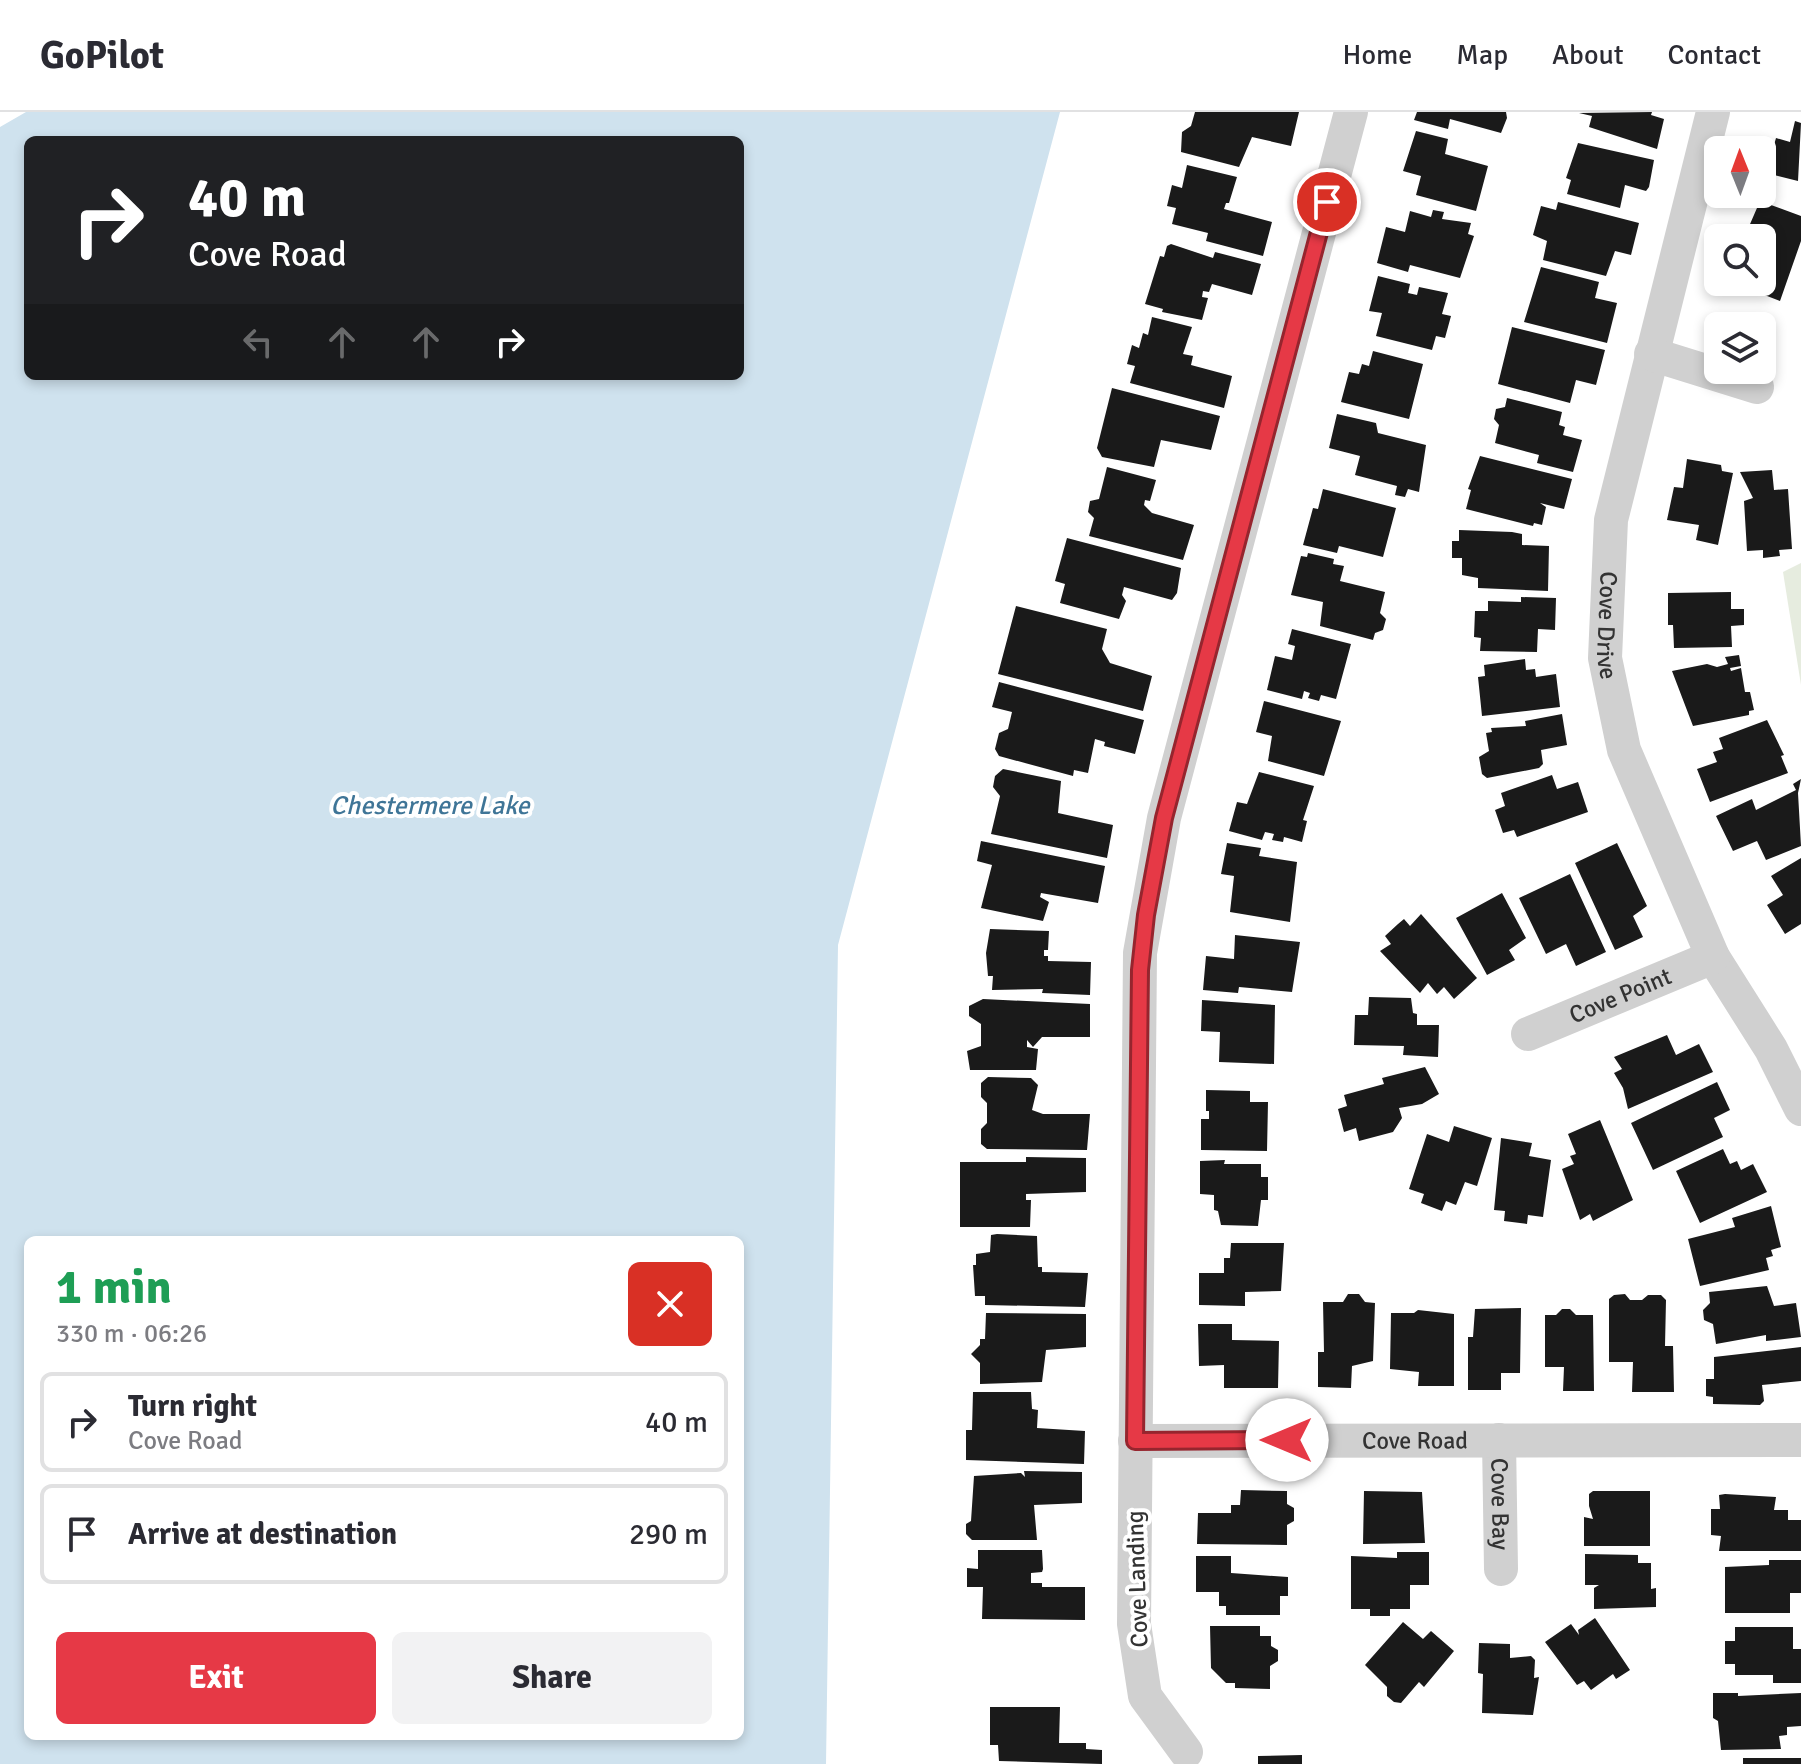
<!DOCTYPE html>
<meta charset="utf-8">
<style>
body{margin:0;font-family:Signika,sans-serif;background:#f2f2f3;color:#2b2b33;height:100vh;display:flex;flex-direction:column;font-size:30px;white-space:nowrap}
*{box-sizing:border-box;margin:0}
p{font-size:26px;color:#7c7c81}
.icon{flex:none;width:44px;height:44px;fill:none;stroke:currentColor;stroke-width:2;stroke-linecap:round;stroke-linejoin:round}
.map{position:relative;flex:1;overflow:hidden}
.panel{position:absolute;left:24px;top:1124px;width:720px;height:504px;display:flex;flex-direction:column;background:#fff;border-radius:12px;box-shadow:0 4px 12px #0003}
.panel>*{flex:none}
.hud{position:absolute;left:24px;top:24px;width:720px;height:244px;border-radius:12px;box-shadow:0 4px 12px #0003;background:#202124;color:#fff;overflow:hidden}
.needle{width:52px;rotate:359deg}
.fabs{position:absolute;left:1704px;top:24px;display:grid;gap:16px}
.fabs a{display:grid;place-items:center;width:72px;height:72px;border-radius:12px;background:#fff;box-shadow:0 4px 12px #0003;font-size:40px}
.pin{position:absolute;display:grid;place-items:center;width:68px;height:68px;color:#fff;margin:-34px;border:4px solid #fff;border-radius:50%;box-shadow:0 2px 8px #0007}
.me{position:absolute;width:88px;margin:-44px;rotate:270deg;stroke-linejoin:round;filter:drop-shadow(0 0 6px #0008)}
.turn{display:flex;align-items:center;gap:28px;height:168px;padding:0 32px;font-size:36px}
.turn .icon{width:104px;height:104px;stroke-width:2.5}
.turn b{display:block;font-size:56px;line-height:68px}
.lanes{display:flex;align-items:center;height:76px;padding:0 32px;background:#0003;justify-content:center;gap:40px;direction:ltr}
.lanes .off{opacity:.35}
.round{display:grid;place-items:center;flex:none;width:84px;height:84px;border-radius:12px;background:#f2f2f3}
.headline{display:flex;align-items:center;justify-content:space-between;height:136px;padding:0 32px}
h1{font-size:48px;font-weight:700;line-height:60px;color:#1e9e55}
.button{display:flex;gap:16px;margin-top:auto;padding:16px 32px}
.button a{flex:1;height:92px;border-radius:12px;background:#e63946;color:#fff;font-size:32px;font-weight:700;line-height:92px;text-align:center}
.button a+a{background:#f2f2f3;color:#2b2b33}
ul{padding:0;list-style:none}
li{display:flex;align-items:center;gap:24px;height:100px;margin:0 16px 12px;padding:0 16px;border:4px solid #e1e1e2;border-radius:12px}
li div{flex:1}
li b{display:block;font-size:30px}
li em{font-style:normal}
header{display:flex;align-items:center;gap:48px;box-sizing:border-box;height:112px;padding:0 40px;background:#fff;border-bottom:2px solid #e1e1e2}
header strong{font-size:38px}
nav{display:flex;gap:44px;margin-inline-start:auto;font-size:28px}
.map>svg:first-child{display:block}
</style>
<header>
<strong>GoPilot</strong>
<nav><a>Home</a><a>Map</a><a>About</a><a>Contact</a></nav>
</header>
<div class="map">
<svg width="1801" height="1652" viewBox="0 0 1801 1652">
<rect width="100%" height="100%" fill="#fff"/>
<path fill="#e6ecdf" d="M 1801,451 L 1801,573 L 1783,460 Z"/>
<path fill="#cfe2ee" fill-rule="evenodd" d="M 26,0 L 1060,0 L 838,833 L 826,1652 L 0,1652 L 0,15 ZM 28,28 L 740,28 L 740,264 L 28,264 ZM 28,1128 L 740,1128 L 740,1624 L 28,1624 Z"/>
<path fill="#1a1a1a" d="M 1195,0 L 1299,0 L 1291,34 L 1252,25 L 1239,55 L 1181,40 L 1182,20 L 1191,14 Z
M 1417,0 L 1506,0 L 1507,6 L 1501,21 L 1450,7 L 1448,17 L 1414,8 Z
M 1652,0 L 1651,3 L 1664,7 L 1657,37 L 1589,15 L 1592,4 L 1579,1 Z
M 1795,9 L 1801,11 L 1798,69 L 1766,61 L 1776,26 L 1790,30 Z
M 1416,19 L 1448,27 L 1445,42 L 1488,54 L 1476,99 L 1416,83 L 1421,64 L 1403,59 Z
M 1578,31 L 1654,48 L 1649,75 L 1646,79 L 1625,73 L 1620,96 L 1567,82 L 1571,68 L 1566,66 Z
M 1187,53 L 1237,65 L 1229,91 L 1226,91 L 1224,97 L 1272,110 L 1263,144 L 1206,129 L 1208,121 L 1172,112 L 1176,96 L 1167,94 L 1172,73 L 1182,76 Z
M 1760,89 L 1801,104 L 1801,129 L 1780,189 L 1749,177 L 1751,170 L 1762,170 L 1762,126 L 1744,126 Z
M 1558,90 L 1639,111 L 1631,143 L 1615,139 L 1606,164 L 1543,148 L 1547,129 L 1533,123 L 1541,94 L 1556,98 Z
M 1433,98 L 1444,100 L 1442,107 L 1471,111 L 1468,122 L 1474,124 L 1460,166 L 1410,153 L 1408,160 L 1377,151 L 1386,115 L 1405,120 L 1410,99 L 1431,105 Z
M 1171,132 L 1213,146 L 1215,140 L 1261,152 L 1252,183 L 1212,172 L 1209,180 L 1203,179 L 1202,185 L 1208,186 L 1202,208 L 1162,200 L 1163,197 L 1145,192 L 1160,144 L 1164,145 L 1167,134 Z
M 1541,155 L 1599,170 L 1595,186 L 1617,191 L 1607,231 L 1524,210 Z
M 1378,164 L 1410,172 L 1408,181 L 1417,183 L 1419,175 L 1448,181 L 1442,202 L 1451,204 L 1445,226 L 1436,224 L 1432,238 L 1376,224 L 1382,201 L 1369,199 Z
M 1152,205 L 1192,215 L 1183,242 L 1193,244 L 1191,253 L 1232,264 L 1224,296 L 1130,271 L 1135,254 L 1127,252 L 1132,233 L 1139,236 L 1143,221 L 1148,223 Z
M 1512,215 L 1605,238 L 1596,273 L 1576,268 L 1570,291 L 1498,272 Z
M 1373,239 L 1423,252 L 1409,307 L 1341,290 L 1349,260 L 1359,262 L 1362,252 L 1369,254 Z
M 1112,276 L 1220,304 L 1211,338 L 1161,328 L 1154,355 L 1102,345 L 1097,336 Z
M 1507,286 L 1562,300 L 1559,313 L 1565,315 L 1563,323 L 1582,328 L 1573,360 L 1537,351 L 1539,343 L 1495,331 L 1499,313 L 1494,307 L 1496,297 L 1505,295 Z
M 1337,302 L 1376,311 L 1378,321 L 1426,333 L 1419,380 L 1408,377 L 1405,385 L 1395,383 L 1397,374 L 1355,363 L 1360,344 L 1329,336 Z
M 1480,344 L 1572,367 L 1564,397 L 1540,391 L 1546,395 L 1542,413 L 1534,411 L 1533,414 L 1466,397 L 1471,378 L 1468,377 Z
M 1687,347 L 1721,353 L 1722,359 L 1733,361 L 1718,433 L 1696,428 L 1699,413 L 1667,408 L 1674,375 L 1683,376 Z
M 1107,355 L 1156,368 L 1150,389 L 1145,388 L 1144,393 L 1152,401 L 1194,413 L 1183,448 L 1089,424 L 1094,406 L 1088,400 L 1090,389 L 1099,387 Z
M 1772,358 L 1774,378 L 1788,377 L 1792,437 L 1779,438 L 1780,444 L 1763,446 L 1763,438 L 1747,439 L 1744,389 L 1753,386 L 1740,360 Z
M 1323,377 L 1396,396 L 1383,445 L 1339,434 L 1337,441 L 1303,433 L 1313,396 L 1318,397 Z
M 1459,418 L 1512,420 L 1522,422 L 1522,433 L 1549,434 L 1548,479 L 1478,476 L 1478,466 L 1462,463 L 1462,446 L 1452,446 L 1452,429 L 1459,429 Z
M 1067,426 L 1181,456 L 1177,481 L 1172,488 L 1124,475 L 1122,483 L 1126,489 L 1119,507 L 1060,491 L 1065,472 L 1055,469 Z
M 1308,441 L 1334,447 L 1333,452 L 1344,454 L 1340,469 L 1385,480 L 1380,501 L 1386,507 L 1383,518 L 1375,521 L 1373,528 L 1320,514 L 1323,490 L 1291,483 L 1301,444 L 1307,445 Z
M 1731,480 L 1731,497 L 1744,497 L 1744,513 L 1731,514 L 1732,535 L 1674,536 L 1673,513 L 1668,513 L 1668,481 Z
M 1521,485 L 1556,486 L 1555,518 L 1538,517 L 1537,540 L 1480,539 L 1481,526 L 1474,525 L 1475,499 L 1488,499 L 1488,489 L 1521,490 Z
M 1016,494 L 1107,517 L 1102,537 L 1110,551 L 1152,564 L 1143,599 L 998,562 Z
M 1292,517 L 1351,532 L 1336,587 L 1321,583 L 1319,589 L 1308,586 L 1310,581 L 1304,579 L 1302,587 L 1267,578 L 1275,544 L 1292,548 L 1295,534 L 1288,532 Z
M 1739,543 L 1741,554 L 1730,556 L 1731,559 L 1741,556 L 1745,580 L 1750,580 L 1754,598 L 1749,599 L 1749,603 L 1693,614 L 1672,559 L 1707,552 L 1717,555 L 1728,552 L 1725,545 Z
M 1525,547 L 1526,558 L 1535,557 L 1536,565 L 1556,562 L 1560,595 L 1482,604 L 1478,565 L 1485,564 L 1484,553 Z
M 999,570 L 1144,608 L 1135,642 L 1104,634 L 1105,630 L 1095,627 L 1088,661 L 1074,658 L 1073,664 L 999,644 L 995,637 L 999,621 L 1008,617 L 1012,600 L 992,595 Z
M 1264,589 L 1341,609 L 1324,664 L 1268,649 L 1272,624 L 1256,620 Z
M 1562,602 L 1567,633 L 1541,638 L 1543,652 L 1539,656 L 1487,666 L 1482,662 L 1479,645 L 1489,639 L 1486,621 L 1492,620 L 1491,616 L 1526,614 L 1525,609 Z
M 1767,608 L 1784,643 L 1781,644 L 1788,661 L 1710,690 L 1697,657 L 1717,650 L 1713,640 L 1723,637 L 1719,626 Z
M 1003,657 L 1061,669 L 1058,701 L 1113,713 L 1107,746 L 991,722 L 1000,684 L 993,675 L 995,664 Z
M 1259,660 L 1314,674 L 1303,708 L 1307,709 L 1302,730 L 1284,725 L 1283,730 L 1272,728 L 1274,722 L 1265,720 L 1262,728 L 1229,719 L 1237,690 L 1247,692 Z
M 1552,663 L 1557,677 L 1578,670 L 1588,700 L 1517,725 L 1514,718 L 1503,721 L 1495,698 L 1505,694 L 1501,681 Z
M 1801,667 L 1798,681 L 1801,734 L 1766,748 L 1757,729 L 1733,739 L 1716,704 L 1752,687 L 1756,698 L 1796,678 L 1793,672 Z
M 981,729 L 1105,754 L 1098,791 L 1041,781 L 1040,785 L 1049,790 L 1043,809 L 981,796 L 992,753 L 977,749 Z
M 1227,731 L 1261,736 L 1259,744 L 1297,750 L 1290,810 L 1230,800 L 1234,764 L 1221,762 Z
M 1617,731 L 1647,794 L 1633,804 L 1643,825 L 1615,838 L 1575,751 Z
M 1801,746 L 1801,812 L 1785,822 L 1767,793 L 1783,783 L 1771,764 Z
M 1570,762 L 1606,840 L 1576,854 L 1566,832 L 1546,842 L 1519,786 Z
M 1502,781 L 1526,826 L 1509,838 L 1515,848 L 1487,863 L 1456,806 Z
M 1421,802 L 1477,866 L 1454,887 L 1444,875 L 1437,882 L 1428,871 L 1420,881 L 1380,839 L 1391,832 L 1385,824 L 1398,812 L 1404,807 L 1410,814 Z
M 990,817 L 1049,819 L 1048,838 L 1044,838 L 1044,844 L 1048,844 L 1048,849 L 1091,850 L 1090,883 L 1042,881 L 1043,877 L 992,878 L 993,864 L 988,864 L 986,841 Z
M 1235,823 L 1300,830 L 1292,880 L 1239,875 L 1238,881 L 1203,878 L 1206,844 L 1234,847 Z
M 1369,885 L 1411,886 L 1413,901 L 1417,902 L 1417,913 L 1439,913 L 1438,945 L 1403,943 L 1404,934 L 1354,933 L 1355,903 L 1368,903 Z
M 983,887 L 1090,892 L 1090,925 L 1042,925 L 1033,935 L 1027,928 L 1027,935 L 1038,937 L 1036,958 L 970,958 L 967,939 L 981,934 L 981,912 L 969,904 L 969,894 Z
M 1202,888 L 1275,893 L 1274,952 L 1219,950 L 1220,920 L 1201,919 Z
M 1667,923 L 1676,943 L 1699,932 L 1713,960 L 1628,997 L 1623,976 L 1614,961 L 1622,957 L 1614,945 Z
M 1425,955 L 1439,982 L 1422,992 L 1399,996 L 1402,1006 L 1393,1020 L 1359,1029 L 1356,1016 L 1344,1020 L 1338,997 L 1347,994 L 1344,983 L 1384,972 L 1382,966 Z
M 988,965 L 1031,966 L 1038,973 L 1032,998 L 1043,1002 L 1090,1002 L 1087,1038 L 987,1037 L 981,1032 L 981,1017 L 987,1011 L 987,991 L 981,985 L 981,971 Z
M 1717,970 L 1730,998 L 1714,1006 L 1723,1025 L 1653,1058 L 1631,1011 Z
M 1206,978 L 1250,979 L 1250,990 L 1268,990 L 1267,1039 L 1201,1038 L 1201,1007 L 1209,1007 L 1209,999 L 1206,999 Z
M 1600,1008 L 1633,1088 L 1593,1109 L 1590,1102 L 1580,1108 L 1562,1057 L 1574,1052 L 1570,1044 L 1576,1042 L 1568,1022 Z
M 1454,1014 L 1492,1026 L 1477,1074 L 1465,1070 L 1456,1093 L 1446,1089 L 1442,1099 L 1421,1091 L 1424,1082 L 1409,1077 L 1427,1022 L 1449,1030 Z
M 1501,1026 L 1532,1031 L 1529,1044 L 1551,1048 L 1543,1105 L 1528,1103 L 1527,1112 L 1504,1109 L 1505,1099 L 1494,1098 Z
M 1723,1037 L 1730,1052 L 1737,1049 L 1741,1058 L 1753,1052 L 1767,1080 L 1700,1111 L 1676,1059 Z
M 1026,1045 L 1086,1046 L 1086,1080 L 1026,1082 L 1026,1088 L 1031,1088 L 1030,1115 L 960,1115 L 960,1050 L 1026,1050 Z
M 1225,1048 L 1224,1052 L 1261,1052 L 1261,1065 L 1268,1065 L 1268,1088 L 1261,1088 L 1258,1114 L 1221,1113 L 1218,1099 L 1214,1098 L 1214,1083 L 1200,1082 L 1200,1049 Z
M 1771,1094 L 1781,1135 L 1771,1138 L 1773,1144 L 1766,1146 L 1769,1158 L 1700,1174 L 1688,1127 L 1735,1115 L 1732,1106 Z
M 997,1122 L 1037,1124 L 1038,1155 L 1042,1155 L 1042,1160 L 1088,1161 L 1085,1195 L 985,1193 L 985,1184 L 975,1184 L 973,1153 L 976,1153 L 976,1142 L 990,1140 L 991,1123 Z
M 1231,1131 L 1284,1131 L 1281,1179 L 1245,1180 L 1245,1194 L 1199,1193 L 1199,1161 L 1224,1161 L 1224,1146 L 1230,1146 Z
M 1767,1174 L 1774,1194 L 1796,1191 L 1801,1225 L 1766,1229 L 1766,1223 L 1716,1232 L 1713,1212 L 1704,1208 L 1703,1198 L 1710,1191 L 1709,1180 Z
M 1348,1182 L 1359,1182 L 1365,1190 L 1375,1191 L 1373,1249 L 1352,1254 L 1351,1276 L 1318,1275 L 1318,1240 L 1324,1240 L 1323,1190 L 1343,1190 Z
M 1625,1182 L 1630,1188 L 1642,1188 L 1648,1183 L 1661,1183 L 1666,1188 L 1665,1234 L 1673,1234 L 1674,1280 L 1632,1280 L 1633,1250 L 1609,1250 L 1609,1187 L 1614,1183 Z
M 1521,1196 L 1520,1261 L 1501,1261 L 1501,1278 L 1468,1278 L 1468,1225 L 1473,1225 L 1475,1197 Z
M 1562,1197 L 1570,1197 L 1576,1203 L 1593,1203 L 1594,1279 L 1563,1279 L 1564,1255 L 1545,1255 L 1545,1203 L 1556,1203 Z
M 1418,1198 L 1454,1202 L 1454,1274 L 1418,1274 L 1419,1260 L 1390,1257 L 1391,1201 L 1414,1201 Z
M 986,1201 L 1086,1202 L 1086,1235 L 1046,1238 L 1042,1270 L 980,1272 L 980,1251 L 971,1242 L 980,1233 L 980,1227 L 985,1227 Z
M 1198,1212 L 1232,1212 L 1232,1228 L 1279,1229 L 1278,1276 L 1224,1276 L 1224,1253 L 1199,1254 Z
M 1801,1235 L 1801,1269 L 1762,1273 L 1764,1289 L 1760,1293 L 1713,1292 L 1713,1285 L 1706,1284 L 1706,1267 L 1714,1267 L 1714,1245 Z
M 973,1280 L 1031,1280 L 1032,1297 L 1038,1298 L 1037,1316 L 1085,1319 L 1084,1352 L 966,1348 L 966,1318 L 972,1318 Z
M 1024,1359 L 1082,1360 L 1082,1391 L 1034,1393 L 1037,1428 L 972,1428 L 966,1422 L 966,1412 L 971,1409 L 974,1364 L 1021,1361 L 1025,1365 Z
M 1241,1378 L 1287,1379 L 1287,1392 L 1294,1396 L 1294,1409 L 1287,1413 L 1287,1433 L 1197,1432 L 1198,1401 L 1231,1401 L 1231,1393 L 1240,1393 Z
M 1364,1379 L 1422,1380 L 1425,1431 L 1363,1432 Z
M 1593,1379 L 1650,1379 L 1650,1434 L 1584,1434 L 1584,1405 L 1593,1407 L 1589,1394 L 1589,1382 Z
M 1725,1382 L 1776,1385 L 1774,1398 L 1788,1398 L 1788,1408 L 1801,1408 L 1801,1439 L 1719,1439 L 1721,1424 L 1711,1423 L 1711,1397 L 1720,1397 L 1719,1383 Z
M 978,1438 L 1042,1438 L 1043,1457 L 1042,1460 L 1031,1461 L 1031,1471 L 1042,1471 L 1042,1475 L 1085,1475 L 1085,1508 L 982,1507 L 983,1475 L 967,1475 L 967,1456 L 978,1457 Z
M 1397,1440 L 1429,1440 L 1429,1473 L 1410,1473 L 1410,1497 L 1390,1497 L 1390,1504 L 1370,1504 L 1370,1497 L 1351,1497 L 1351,1444 L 1397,1446 Z
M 1585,1442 L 1638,1443 L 1638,1451 L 1651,1451 L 1651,1477 L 1656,1476 L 1656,1495 L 1594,1497 L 1594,1476 L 1599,1473 L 1585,1473 Z
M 1196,1444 L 1231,1444 L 1231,1461 L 1288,1465 L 1288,1484 L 1280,1484 L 1280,1503 L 1226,1503 L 1226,1494 L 1219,1494 L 1219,1480 L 1196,1480 Z
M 1769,1448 L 1801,1448 L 1801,1481 L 1790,1481 L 1790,1501 L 1725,1501 L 1725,1455 L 1769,1453 Z
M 1595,1506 L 1630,1558 L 1616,1567 L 1613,1562 L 1591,1578 L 1584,1569 L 1577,1573 L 1545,1530 L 1571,1512 L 1579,1523 L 1578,1518 Z
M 1403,1510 L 1423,1527 L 1431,1519 L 1454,1539 L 1424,1575 L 1419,1570 L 1401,1591 L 1394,1590 L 1387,1584 L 1387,1575 L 1365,1553 Z
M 1210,1514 L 1260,1514 L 1260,1524 L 1271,1524 L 1271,1534 L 1278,1538 L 1278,1549 L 1270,1554 L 1270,1577 L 1235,1576 L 1235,1571 L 1226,1571 L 1211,1556 Z
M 1735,1515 L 1793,1515 L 1793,1537 L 1801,1537 L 1801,1571 L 1773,1571 L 1773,1563 L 1735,1563 L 1735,1552 L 1725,1552 L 1725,1529 L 1735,1529 Z
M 1479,1531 L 1510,1532 L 1510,1546 L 1531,1544 L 1535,1548 L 1534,1566 L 1539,1565 L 1533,1603 L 1482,1601 L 1483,1562 L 1478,1561 Z
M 1713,1581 L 1738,1581 L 1738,1584 L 1801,1581 L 1801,1614 L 1787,1615 L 1787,1623 L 1779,1624 L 1781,1637 L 1721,1638 L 1718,1609 L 1713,1606 Z
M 990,1595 L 1060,1595 L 1059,1631 L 1086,1631 L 1086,1637 L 1102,1638 L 1102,1652 L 999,1649 L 998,1633 L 990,1633 Z
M 1302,1643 L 1302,1652 L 1258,1652 L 1258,1644 Z
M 1743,1646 L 1801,1646 L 1801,1652 L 1743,1652 Z"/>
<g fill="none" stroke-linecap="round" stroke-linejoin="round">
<g stroke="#d0d0d0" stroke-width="34">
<path id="s1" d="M 1713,0 L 1611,408 L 1605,546 L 1624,638 L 1713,845 L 1771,937 L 1801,997"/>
<path d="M 1651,242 L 1757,275"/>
<path id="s2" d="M 1528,922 L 1713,845"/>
<path id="s3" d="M 1499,1328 L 1501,1457"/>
<path id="s4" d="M 1135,1329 L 1801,1328"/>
<path d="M 1186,1640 L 1145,1584 L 1134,1512 L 1140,841 L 1164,706 L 1351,0"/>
</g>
</g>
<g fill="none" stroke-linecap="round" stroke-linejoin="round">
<g stroke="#96252e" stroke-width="20">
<path id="route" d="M 1287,1328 L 1135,1329 L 1140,858 L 1146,803 L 1164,706 L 1327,90"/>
</g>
<use href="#route" stroke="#e63946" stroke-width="14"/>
</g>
<g text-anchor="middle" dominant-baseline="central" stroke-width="8" stroke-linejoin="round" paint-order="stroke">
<g font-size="24" fill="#333" stroke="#fff">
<text stroke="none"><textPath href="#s1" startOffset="526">Cove Drive</textPath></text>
<text stroke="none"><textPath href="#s2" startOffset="100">Cove Point</textPath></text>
<text stroke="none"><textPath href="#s4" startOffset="280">Cove Road</textPath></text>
<text stroke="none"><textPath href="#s3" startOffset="64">Cove Bay</textPath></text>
<text transform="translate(1137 1467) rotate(-92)">Cove Landing</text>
</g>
<g font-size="26" font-style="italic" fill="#3f7597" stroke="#fff">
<text x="430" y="694">Chestermere Lake</text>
</g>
</g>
</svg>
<div class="fabs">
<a><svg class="needle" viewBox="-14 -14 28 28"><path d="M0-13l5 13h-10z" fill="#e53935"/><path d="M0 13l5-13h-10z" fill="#7c7c81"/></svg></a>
<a><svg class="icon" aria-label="search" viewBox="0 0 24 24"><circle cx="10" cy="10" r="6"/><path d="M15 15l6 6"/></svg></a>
<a><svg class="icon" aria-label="layers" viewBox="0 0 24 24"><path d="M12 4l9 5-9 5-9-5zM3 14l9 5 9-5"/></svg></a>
</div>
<div class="pin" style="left:1327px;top:90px;background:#d93025"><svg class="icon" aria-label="arrive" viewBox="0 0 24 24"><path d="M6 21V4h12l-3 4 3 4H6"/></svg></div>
<svg class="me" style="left:1287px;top:1328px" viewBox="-20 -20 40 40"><circle r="19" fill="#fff"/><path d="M0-13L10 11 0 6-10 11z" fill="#e63946"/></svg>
<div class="hud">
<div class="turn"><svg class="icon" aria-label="right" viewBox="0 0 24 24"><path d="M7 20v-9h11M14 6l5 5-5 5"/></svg><div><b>40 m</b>Cove Road</div></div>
<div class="lanes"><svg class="icon off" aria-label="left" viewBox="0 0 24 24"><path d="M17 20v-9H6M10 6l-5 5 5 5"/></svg><svg class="icon off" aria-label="ahead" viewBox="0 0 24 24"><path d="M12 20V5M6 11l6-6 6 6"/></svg><svg class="icon off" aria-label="ahead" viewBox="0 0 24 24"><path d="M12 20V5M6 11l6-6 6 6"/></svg><svg class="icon" aria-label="right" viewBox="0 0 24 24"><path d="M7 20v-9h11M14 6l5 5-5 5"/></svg></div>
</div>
<section class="panel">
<div class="headline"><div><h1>1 min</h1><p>330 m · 06:26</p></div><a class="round" style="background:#d93025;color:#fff"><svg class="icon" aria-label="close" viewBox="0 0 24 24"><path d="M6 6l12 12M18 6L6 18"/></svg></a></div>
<ul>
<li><svg class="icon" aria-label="right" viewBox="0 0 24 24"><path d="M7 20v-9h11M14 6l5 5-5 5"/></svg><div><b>Turn right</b><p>Cove Road</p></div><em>40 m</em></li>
<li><svg class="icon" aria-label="arrive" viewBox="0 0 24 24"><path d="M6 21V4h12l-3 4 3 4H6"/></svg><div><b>Arrive at destination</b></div><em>290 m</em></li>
</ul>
<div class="button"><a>Exit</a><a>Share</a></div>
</section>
</div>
